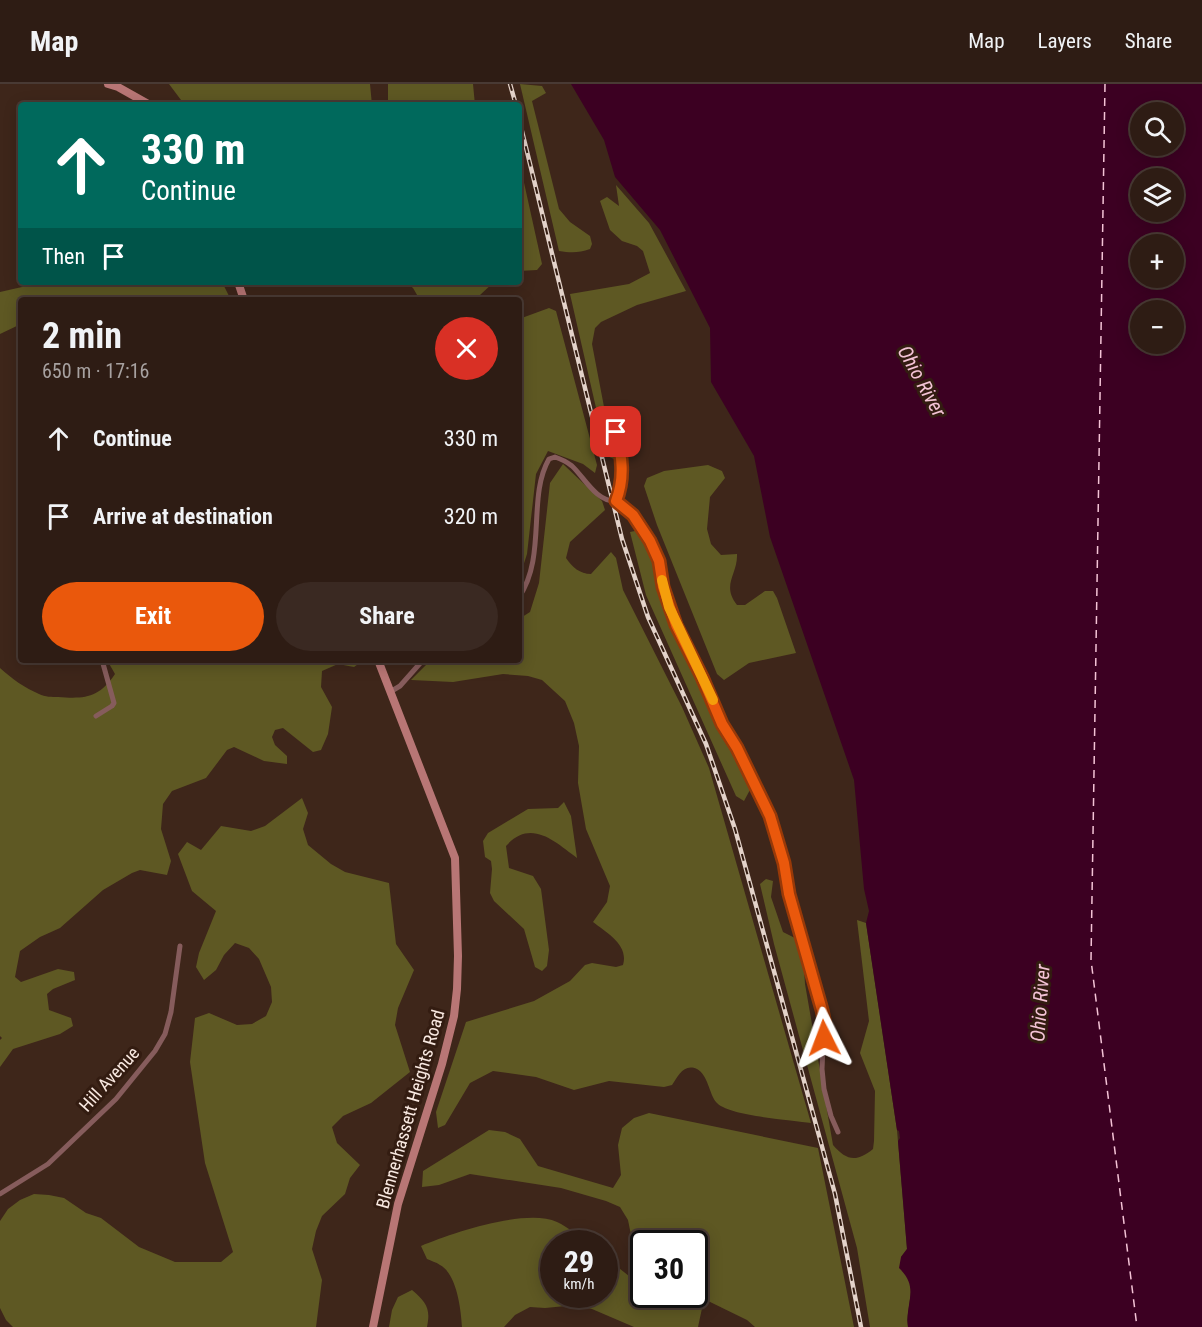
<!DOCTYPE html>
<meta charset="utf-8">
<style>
body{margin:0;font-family:"Roboto Condensed",sans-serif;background:#3a2922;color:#f1f3f6;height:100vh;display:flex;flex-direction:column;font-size:22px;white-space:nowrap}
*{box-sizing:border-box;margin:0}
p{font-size:20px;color:#a7a1a0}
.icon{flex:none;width:33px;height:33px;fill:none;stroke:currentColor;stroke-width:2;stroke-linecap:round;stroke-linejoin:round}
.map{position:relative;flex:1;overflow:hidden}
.details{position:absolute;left:18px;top:213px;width:504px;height:366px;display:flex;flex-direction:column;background:#2e1c14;border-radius:6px;box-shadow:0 3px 15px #0003,0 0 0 2px #493a34}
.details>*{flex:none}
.top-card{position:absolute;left:18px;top:18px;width:504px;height:183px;border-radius:6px;box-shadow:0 3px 15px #0003,0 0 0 2px #493a34;background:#00695c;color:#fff;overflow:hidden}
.fabs{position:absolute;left:1130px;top:18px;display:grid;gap:12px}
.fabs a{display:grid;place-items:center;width:54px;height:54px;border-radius:50%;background:#2e1c14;box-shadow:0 3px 15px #0003,0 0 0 2px #493a34;font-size:30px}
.speed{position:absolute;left:540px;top:1146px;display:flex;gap:12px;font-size:30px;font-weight:700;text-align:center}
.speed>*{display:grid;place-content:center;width:78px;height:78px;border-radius:50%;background:#2e1c14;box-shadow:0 3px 15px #0003,0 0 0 2px #493a34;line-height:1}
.speed small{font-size:15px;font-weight:400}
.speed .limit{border:3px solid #111;border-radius:9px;background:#fff;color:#111}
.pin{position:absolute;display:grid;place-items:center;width:51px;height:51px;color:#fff;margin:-26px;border-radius:12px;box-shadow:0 3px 9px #0006}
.me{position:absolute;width:66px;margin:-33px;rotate:357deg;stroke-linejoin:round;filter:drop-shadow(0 0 4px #0008)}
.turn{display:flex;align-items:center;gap:21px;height:126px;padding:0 24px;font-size:27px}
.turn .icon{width:78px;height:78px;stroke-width:2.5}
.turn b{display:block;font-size:42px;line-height:51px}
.then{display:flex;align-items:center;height:57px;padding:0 24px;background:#0003;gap:12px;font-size:22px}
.round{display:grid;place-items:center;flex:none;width:63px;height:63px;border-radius:32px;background:#3a2922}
.summary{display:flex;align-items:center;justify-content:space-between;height:102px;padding:0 24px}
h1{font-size:36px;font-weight:700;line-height:45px}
.button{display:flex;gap:12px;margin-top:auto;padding:12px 24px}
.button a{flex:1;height:69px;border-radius:36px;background:#ea580c;color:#fff;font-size:24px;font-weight:700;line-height:69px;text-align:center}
.button a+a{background:#3a2922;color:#f1f3f6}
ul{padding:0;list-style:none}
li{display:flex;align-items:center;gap:18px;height:78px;padding:0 24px}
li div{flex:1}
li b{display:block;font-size:22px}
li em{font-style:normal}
header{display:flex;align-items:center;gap:36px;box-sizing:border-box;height:84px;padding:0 30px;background:#2e1c14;border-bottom:2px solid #493a34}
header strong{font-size:28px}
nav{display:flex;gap:33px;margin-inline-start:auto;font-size:21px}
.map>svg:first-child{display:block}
</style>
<header>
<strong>Map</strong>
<nav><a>Map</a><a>Layers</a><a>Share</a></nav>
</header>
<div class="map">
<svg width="1202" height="1243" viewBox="0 0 1202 1243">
<rect width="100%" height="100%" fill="#3e261a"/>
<path fill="#5e5823" d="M 169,0 L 370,0 L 372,21 L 200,21 L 181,16 Z
M 388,0 L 473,0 L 475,21 L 388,21 Z
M 520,0 L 542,2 L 546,9 L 532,17 L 559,125 L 570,138 L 590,152 L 592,160 L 590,165 C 579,169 571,169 559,167 Z
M 519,76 L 542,180 L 537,186 L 519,187 L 521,157 Z
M 616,101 L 649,139 L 686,207 L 637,221 L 601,238 L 595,244 L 592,260 L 614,375 L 607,372 L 570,210 L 629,200 L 650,189 L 643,167 L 637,162 L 622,157 L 610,146 L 600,117 L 607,113 L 619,122 Z
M 29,198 L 222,198 L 231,216 L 21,216 L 21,240 L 0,250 L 0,208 L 22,203 Z
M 406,198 L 494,198 L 480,211 L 481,216 L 420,216 L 413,204 Z
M 549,224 L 556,227 L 597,381 L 595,389 L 583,380 L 548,367 L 536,390 L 527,470 L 519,495 L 519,235 Z
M 563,380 L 602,417 L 605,426 L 570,458 L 566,474 C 572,483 580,490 591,490 L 611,468 L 616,474 L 623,506 L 682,623 L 709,684 L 811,1039 C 791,1036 727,1032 716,1018 C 709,1009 708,991 697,985 C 684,979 678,992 672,1001 L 664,1003 L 609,997 L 574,1006 L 536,993 L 493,987 L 470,999 L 445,1041 L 438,1044 L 436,1028 L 466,938 L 534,917 L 570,897 L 585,881 L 592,879 L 616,883 L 623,881 C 629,861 607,849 593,838 L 607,818 L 610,802 L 586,745 L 578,699 L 579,662 L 574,639 L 565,617 L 542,596 L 528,592 L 503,590 L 453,598 L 411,596 L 431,576 L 519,576 L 519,535 L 530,528 L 539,499 L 550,399 Z
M 708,381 L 722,387 L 725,394 L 710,413 L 707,445 L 711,460 L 721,471 L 737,470 C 738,490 721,501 737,521 L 745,521 L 765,507 L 773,507 L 777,514 L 796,569 L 749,579 L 724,596 L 717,590 L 657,441 L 644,402 L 647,394 L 664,387 Z
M 645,445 L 673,518 L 713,605 L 723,653 L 751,704 L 744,717 L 736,712 L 646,511 L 630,448 Z
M 107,576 L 361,576 L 361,578 L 354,583 L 338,580 L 322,587 L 321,603 L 332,623 L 328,650 L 321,666 L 313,668 L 283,644 L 275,646 L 272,653 L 275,661 L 287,672 L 287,680 L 264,677 L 234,663 L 227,666 L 206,694 L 172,707 L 163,720 L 161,745 L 171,777 L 167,791 L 140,786 L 132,789 L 103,806 L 60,844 L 40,853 L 20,867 L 15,893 L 21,898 L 58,885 L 74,888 L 75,896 L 53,905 L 47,910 L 49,926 L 71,934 L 73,942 L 60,950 L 13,965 L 0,983 L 0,956 L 2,954 L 0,952 L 0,584 C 12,595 25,604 39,610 C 45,613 52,613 58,613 C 85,615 99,614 115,590 Z
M 302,714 L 308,729 L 303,745 L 308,761 L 331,780 L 345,788 L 389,799 L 396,860 L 414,886 L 398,924 L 395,941 L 410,988 L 371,1019 L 343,1032 L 332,1043 L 337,1059 L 360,1081 L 350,1094 L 345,1110 L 322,1132 L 316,1147 L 312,1165 L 322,1196 L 316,1243 L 13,1243 L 6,1236 L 0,1224 L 0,1137 L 8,1125 L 20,1116 L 34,1110 L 49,1111 L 64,1114 L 86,1129 L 101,1134 L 139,1163 L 175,1178 L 221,1178 L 233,1168 L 205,1079 L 190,978 L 195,934 L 209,929 L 237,941 L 252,940 L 266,932 L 272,918 L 271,903 L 259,875 L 249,864 L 235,859 L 224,871 L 216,886 L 204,896 L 196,883 L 199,869 L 216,827 L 192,807 L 178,770 L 187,758 L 201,766 L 221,742 L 251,747 L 265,742 Z
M 564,718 L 571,732 L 577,774 C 555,758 531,734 506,762 L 509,784 L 533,792 L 541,805 L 549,866 L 547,882 L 542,887 L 535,883 L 524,845 L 494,817 L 490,809 L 492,785 L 491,777 L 485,773 L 483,757 L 488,749 L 528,725 L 558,724 Z
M 766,795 L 773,797 L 771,813 L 783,848 L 797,855 L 803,870 L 805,900 L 833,1061 C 846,1076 856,1079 873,1065 L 874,1057 L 875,1007 L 860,969 L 869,937 L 857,836 L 866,839 L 897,1046 L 907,1165 L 901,1173 L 912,1201 L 907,1236 L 908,1243 L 870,1243 L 857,1164 L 774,860 L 760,800 Z
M 649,1029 L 818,1064 L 854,1243 L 755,1243 L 747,1236 L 704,1215 L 698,1243 L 634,1243 L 592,1225 L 576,1221 L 545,1224 L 530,1223 L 515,1231 L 504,1243 L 462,1243 C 461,1226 457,1190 440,1181 C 436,1178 431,1177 427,1175 L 421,1162 C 452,1149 526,1124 557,1138 C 568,1143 578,1152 588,1159 L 554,1160 L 554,1210 L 604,1210 L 605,1173 L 634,1196 L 643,1193 L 644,1210 L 694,1210 L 694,1160 L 644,1160 L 643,1176 L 634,1166 L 628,1136 L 620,1123 L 606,1117 L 561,1104 L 470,1090 L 439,1101 L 422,1103 L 423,1087 L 489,1046 L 505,1048 L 520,1055 L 538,1082 L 613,1104 L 621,1091 L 618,1061 L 622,1044 L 634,1034 Z
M 412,1206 C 426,1218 431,1224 427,1243 L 389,1243 L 392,1226 L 398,1213 Z"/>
<path fill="#3c0022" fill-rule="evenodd" d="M 571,0 L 1202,0 L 1202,1243 L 908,1243 C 905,1218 920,1204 899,1184 L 901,1173 L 907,1165 L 898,1057 L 900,1054 L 899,1047 L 897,1046 L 866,839 L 869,827 L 864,805 L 854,696 L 770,453 L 754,372 L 711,298 L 710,244 L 660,146 L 615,93 L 604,56 ZM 1140,28 L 1173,28 L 1173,62 L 1140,62 ZM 1140,94 L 1173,94 L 1173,128 L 1140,128 ZM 1140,160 L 1173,160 L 1173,194 L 1140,194 ZM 1140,226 L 1173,226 L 1173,260 L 1140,260 Z"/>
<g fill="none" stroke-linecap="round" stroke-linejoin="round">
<path stroke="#f4c3d6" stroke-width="1.5" stroke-dasharray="8 6" stroke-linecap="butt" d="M 1105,0 L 1091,876 L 1137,1243"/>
<path stroke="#865c5c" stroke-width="5" d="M 616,348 C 622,372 625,393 616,417 L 633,431 L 650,457 L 659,477 L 663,503 L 669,523 L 702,593 L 722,640 L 737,664 L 770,732 L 784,779 L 789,810 L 822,926 L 824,940 L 822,985 L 824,1005 L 831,1032 L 838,1048
M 519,513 C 547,472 527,413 549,375 L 555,373 C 561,375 567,378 572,382 C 584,393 596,418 616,417
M 390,608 L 400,602 L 423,576
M 96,632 L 112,622 L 114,619 L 102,576
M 0,1110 L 48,1080 L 116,1015 L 155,967 L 165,950 L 171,928 L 180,862"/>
<path stroke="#b87675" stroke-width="8" d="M 108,0 L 118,3 L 150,21
M 238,198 L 244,216
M 373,1243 L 398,1120 L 442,980 L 454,932 L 457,905 L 458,872 L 455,774 L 378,576"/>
<g stroke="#e3d2c9" stroke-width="4.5">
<path id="rail" d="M 510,0 L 516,21
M 519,35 L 622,455 L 648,533 L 706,660 L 735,745 L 835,1110 L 861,1243"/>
</g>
<use href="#rail" stroke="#331c11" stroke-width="2" stroke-dasharray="7" stroke-linecap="butt"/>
</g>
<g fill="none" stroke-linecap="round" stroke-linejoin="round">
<g stroke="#983908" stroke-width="15">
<path id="route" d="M 616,348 C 622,372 625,394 616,417 L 633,431 L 650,457 L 659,477 L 663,503 L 676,541 L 702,593 L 722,640 L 737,664 L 770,732 L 784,779 L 789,810 L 822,926 L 825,940 L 824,954"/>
</g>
<use href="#route" stroke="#ea580c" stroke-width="10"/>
<path stroke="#f59e0b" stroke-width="10" d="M 662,496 L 669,523 L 713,616"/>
</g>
<g text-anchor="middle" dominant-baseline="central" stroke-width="6" stroke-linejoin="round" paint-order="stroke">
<g font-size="18" fill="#f9e9e1" stroke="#331c11">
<text transform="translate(109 995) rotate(-48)">Hill Avenue</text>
<text transform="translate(410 1025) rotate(-74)">Blennerhassett Heights Road</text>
</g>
<g font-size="20" font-style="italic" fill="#f4c3d6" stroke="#331c11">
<text transform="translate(922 297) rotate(61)">Ohio River</text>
<text transform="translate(1040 919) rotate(-86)">Ohio River</text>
</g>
</g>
</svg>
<div class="fabs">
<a><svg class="icon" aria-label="search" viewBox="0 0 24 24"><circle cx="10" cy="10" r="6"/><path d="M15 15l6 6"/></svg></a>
<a><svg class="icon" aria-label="layers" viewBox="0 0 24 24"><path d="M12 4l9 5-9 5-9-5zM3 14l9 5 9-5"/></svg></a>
<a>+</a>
<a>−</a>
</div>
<div class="speed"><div>29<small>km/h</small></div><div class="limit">30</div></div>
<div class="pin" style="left:616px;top:348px;background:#d93025"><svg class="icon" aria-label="arrive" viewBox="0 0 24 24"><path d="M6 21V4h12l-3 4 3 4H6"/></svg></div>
<svg class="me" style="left:824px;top:954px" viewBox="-20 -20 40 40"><path d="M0-17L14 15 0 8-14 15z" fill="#ea580c" stroke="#fff" stroke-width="4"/></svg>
<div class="top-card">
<div class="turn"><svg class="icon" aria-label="ahead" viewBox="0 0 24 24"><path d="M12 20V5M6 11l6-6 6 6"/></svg><div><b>330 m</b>Continue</div></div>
<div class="then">Then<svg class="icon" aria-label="arrive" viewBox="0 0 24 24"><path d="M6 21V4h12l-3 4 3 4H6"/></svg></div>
</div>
<section class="details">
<div class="summary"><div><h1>2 min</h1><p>650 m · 17:16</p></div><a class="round" style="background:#d93025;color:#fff"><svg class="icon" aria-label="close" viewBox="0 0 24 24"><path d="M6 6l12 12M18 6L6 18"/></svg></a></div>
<ul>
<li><svg class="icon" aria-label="ahead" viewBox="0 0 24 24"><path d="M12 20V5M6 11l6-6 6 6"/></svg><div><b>Continue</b></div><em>330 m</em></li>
<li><svg class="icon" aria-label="arrive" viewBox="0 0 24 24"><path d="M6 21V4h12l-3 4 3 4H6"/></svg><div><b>Arrive at destination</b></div><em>320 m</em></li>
</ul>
<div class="button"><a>Exit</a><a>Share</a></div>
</section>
</div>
